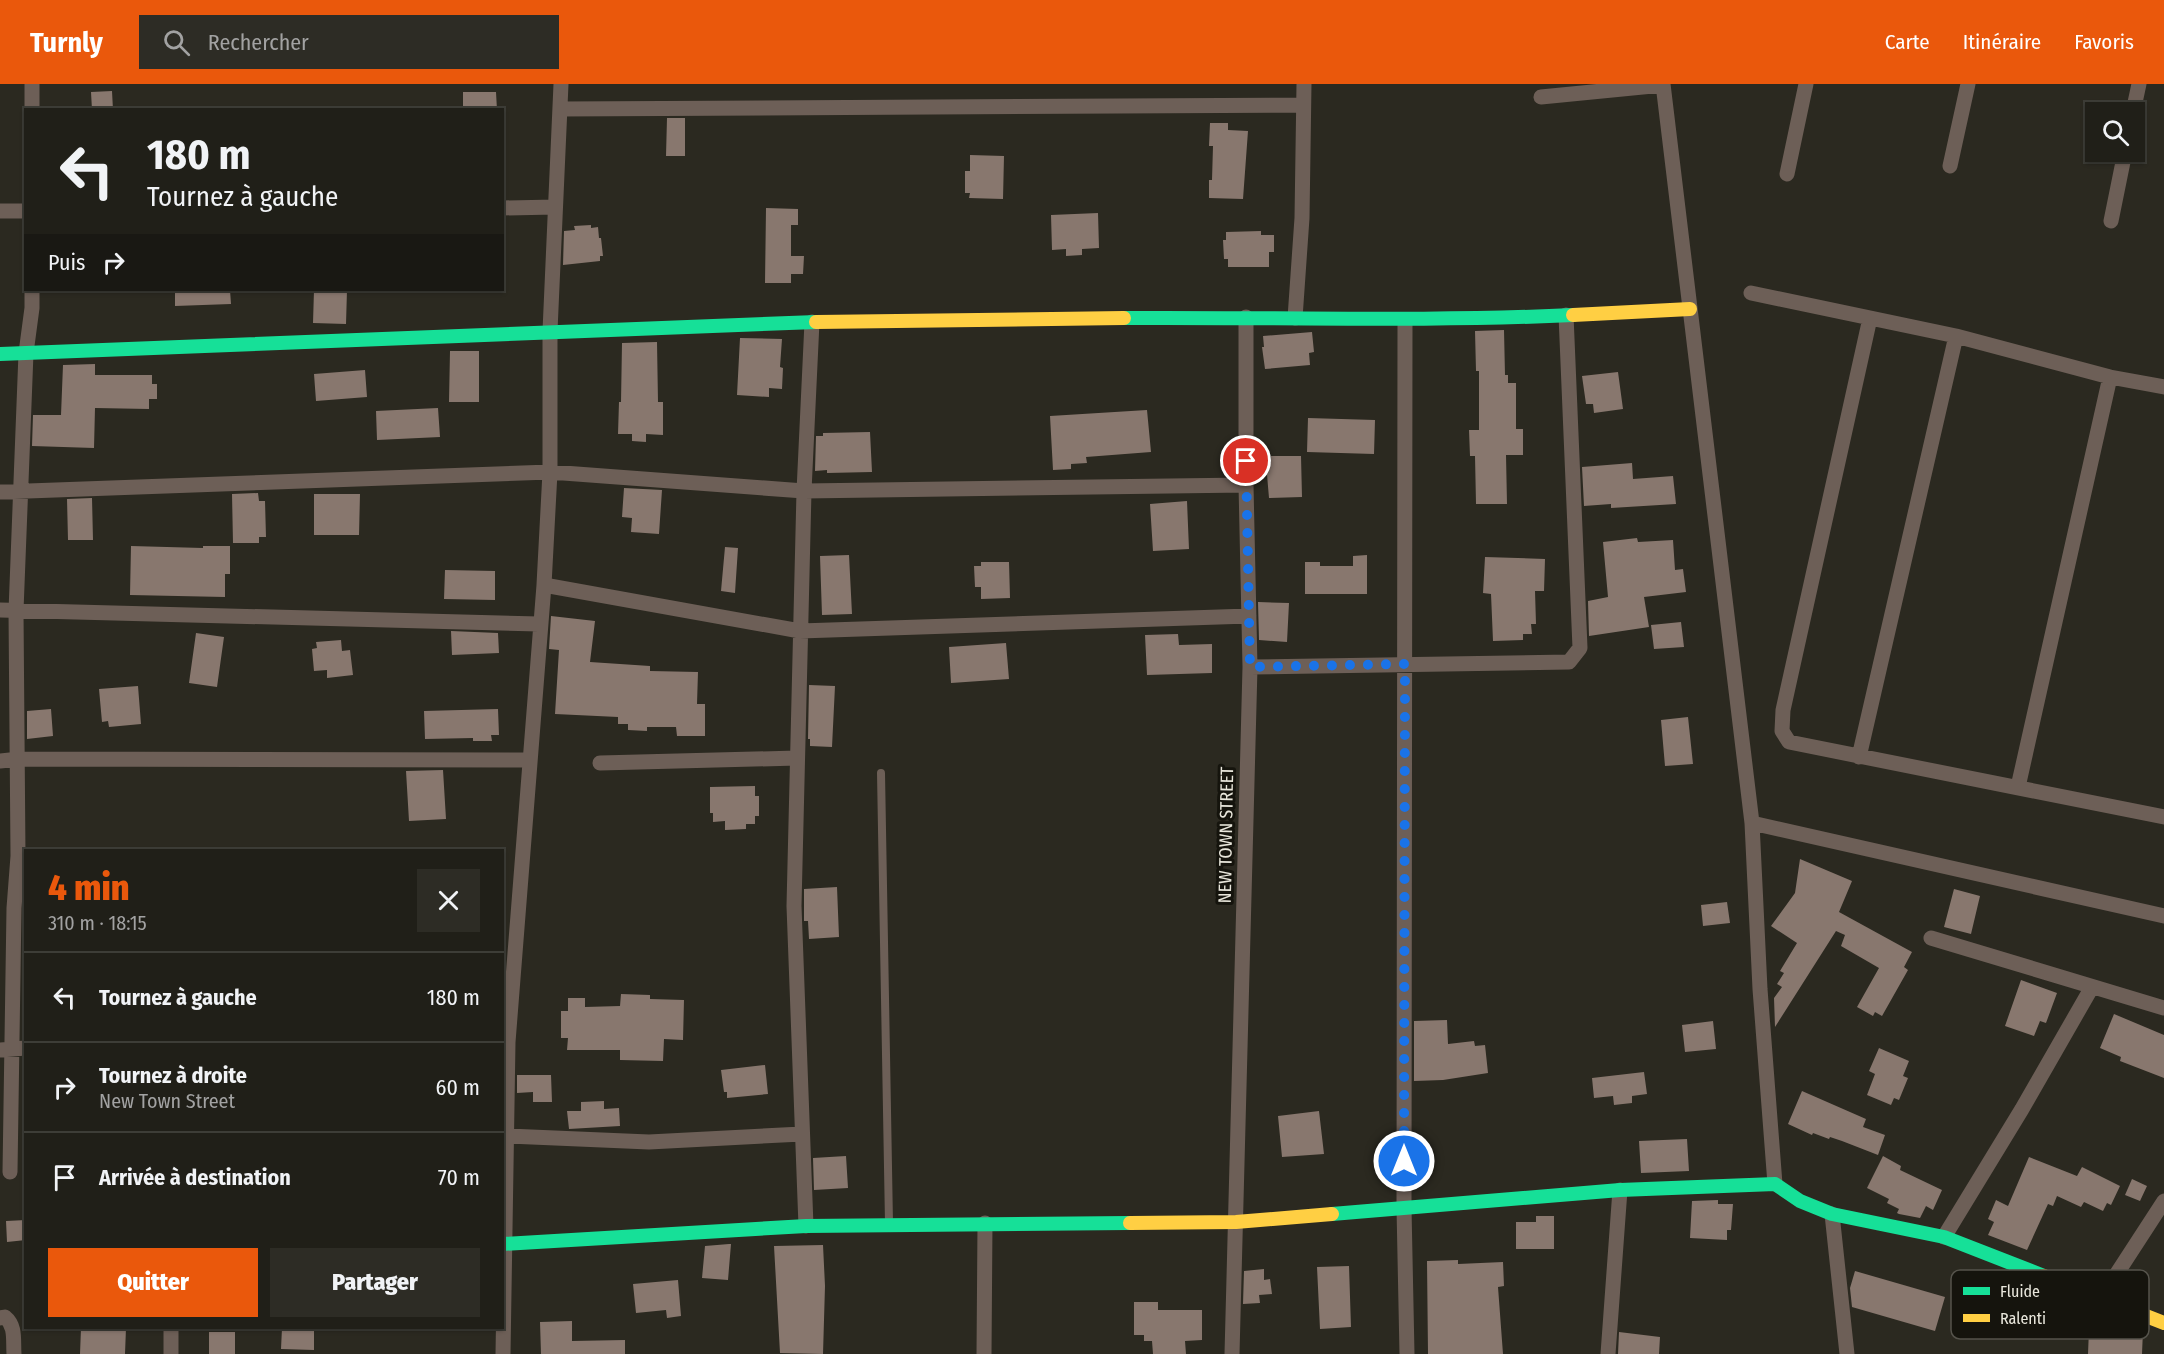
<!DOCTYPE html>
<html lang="fr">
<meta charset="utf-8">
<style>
body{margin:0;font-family:"Fira Sans Condensed",sans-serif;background:#2d2c25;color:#f1f3f6;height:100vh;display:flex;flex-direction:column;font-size:22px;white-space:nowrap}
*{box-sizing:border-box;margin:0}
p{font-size:20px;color:#a2a2a2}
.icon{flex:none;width:33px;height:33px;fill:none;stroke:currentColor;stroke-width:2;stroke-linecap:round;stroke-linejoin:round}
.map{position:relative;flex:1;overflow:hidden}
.side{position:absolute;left:24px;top:765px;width:480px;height:480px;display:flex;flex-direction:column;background:#201f18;border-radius:0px;box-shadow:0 2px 4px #0004,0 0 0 2px #3d3d37}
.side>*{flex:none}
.hud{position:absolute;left:24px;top:24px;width:480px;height:183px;border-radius:0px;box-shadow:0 2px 4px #0004,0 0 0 2px #3d3d37;background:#201f18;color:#f1f3f6;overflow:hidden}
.controls{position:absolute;left:2085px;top:18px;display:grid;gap:12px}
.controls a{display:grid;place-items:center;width:60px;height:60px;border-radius:0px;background:#201f18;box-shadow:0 2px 4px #0004,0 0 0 2px #3d3d37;font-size:30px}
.pin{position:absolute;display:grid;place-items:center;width:51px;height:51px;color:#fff;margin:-26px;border:3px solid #fff;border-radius:50%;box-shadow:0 2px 6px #0007}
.me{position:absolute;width:66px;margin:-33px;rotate:0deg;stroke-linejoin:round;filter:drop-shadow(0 0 4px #0008)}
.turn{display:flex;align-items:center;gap:21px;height:126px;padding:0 24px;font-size:27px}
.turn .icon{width:78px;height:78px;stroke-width:2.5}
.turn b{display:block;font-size:42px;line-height:51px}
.then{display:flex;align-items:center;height:57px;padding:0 24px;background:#0003;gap:12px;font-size:22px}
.round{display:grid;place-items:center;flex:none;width:63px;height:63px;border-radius:0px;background:#2d2c25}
.headline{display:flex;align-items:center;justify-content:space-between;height:102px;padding:0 24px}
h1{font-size:36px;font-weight:800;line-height:45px;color:#ea580c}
.action{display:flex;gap:12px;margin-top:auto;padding:12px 24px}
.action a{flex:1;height:69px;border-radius:0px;background:#ea580c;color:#fff;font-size:24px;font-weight:800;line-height:69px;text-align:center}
.action a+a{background:#2d2c25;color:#f1f3f6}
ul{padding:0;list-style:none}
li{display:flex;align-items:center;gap:18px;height:90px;padding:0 24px;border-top:2px solid #3d3d37}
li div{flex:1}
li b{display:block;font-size:22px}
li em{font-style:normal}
header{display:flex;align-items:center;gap:36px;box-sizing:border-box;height:84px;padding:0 30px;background:#ea580c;color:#fff}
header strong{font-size:28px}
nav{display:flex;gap:33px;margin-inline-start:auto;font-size:21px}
.search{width:420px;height:54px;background:#2d2c25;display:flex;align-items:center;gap:15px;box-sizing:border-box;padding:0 21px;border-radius:0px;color:#a2a2a2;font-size:22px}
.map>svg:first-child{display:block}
</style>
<header>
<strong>Turnly</strong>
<div class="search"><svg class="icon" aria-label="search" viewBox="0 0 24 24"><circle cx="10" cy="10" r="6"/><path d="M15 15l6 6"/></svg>Rechercher</div>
<nav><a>Carte</a><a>Itinéraire</a><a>Favoris</a></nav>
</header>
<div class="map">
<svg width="2164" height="1270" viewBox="0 0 2164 1270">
<rect width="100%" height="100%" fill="#2b2920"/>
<path fill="#88776e" d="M 112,7 L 113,26 L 92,26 L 91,8 Z
M 463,8 L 496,8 L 497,26 L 463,26 Z
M 667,34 L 685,34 L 685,72 L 666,72 Z
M 1210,39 L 1228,39 L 1228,46 L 1248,47 L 1243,115 L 1209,114 L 1209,96 L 1212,96 L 1213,62 L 1209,62 Z
M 970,71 L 1004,72 L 1003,115 L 969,114 L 970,109 L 965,109 L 965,87 L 970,87 Z
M 766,124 L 798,125 L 798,141 L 791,141 L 791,172 L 804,172 L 803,190 L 791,190 L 791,199 L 765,199 Z
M 1098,129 L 1099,164 L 1082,165 L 1082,171 L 1066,172 L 1066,165 L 1052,166 L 1051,131 Z
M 591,141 L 591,144 L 598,143 L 599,154 L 601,154 L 603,172 L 600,172 L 600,177 L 563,181 L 564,147 L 575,146 L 574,142 Z
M 1261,147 L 1261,151 L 1274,151 L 1274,168 L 1269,168 L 1269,183 L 1228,183 L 1228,175 L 1224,175 L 1223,156 L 1226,156 L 1226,148 Z
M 175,206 L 230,206 L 231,220 L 175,222 Z
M 314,206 L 347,206 L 346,240 L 313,239 Z
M 1504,246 L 1505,291 L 1508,291 L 1508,299 L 1516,299 L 1516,345 L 1523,345 L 1523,371 L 1506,371 L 1507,420 L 1476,420 L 1475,372 L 1470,372 L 1469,346 L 1479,346 L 1479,287 L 1476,287 L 1475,247 Z
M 1312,248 L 1314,268 L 1309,269 L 1310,281 L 1265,285 L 1262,263 L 1264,263 L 1263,252 Z
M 740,254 L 782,255 L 780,283 L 783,284 L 782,305 L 769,304 L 769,313 L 737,311 Z
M 657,258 L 658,318 L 663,318 L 663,351 L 646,350 L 646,358 L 632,357 L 632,350 L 618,350 L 619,318 L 621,318 L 622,259 Z
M 450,267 L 479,267 L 479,318 L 449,318 Z
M 95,280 L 95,291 L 152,291 L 152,300 L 157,300 L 157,315 L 149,315 L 149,325 L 95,324 L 94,364 L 32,362 L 33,331 L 61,331 L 63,281 Z
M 365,286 L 367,313 L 316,317 L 314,290 Z
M 1618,288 L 1623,325 L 1594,329 L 1593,320 L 1586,320 L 1582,292 Z
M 438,324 L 440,353 L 377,356 L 376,327 Z
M 1147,326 L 1151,368 L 1086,373 L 1087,379 L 1071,380 L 1071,385 L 1053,386 L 1050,332 Z
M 1308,334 L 1375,336 L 1374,370 L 1307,368 Z
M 870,348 L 872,388 L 827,389 L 827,386 L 815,387 L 816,352 L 823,352 L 823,349 Z
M 1271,372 L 1301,372 L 1302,413 L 1269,414 L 1266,379 L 1271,379 Z
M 1632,379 L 1633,395 L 1673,392 L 1676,420 L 1611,424 L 1611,420 L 1584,422 L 1582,383 Z
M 624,404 L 662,406 L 659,450 L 631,448 L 632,434 L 622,433 Z
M 258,409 L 259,417 L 265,417 L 266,453 L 259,453 L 259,459 L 233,459 L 232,410 Z
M 314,410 L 360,410 L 359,451 L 314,451 Z
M 92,414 L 93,456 L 68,456 L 67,415 Z
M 1187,417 L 1189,465 L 1153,467 L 1150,420 Z
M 1637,454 L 1638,458 L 1673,456 L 1675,486 L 1683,485 L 1686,508 L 1644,513 L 1649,543 L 1589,552 L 1588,517 L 1608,513 L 1603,458 Z
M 131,462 L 203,464 L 203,462 L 230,462 L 230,490 L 225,490 L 225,513 L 130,511 Z
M 725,463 L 738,464 L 735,509 L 721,507 Z
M 849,471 L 852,530 L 822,531 L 820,472 Z
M 1367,471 L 1367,510 L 1305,510 L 1305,478 L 1320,478 L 1320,482 L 1353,482 L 1353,472 Z
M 1485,473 L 1545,475 L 1544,507 L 1535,507 L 1536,540 L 1531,540 L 1532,550 L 1523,550 L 1523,556 L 1493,557 L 1491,510 L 1483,509 Z
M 981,478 L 1009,478 L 1010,514 L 981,515 L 981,503 L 975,503 L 974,482 L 981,482 Z
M 445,486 L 495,487 L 495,516 L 444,515 Z
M 1258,518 L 1289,519 L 1287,558 L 1259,556 Z
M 551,532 L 595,537 L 590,578 L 650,582 L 650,587 L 698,588 L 697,620 L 705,620 L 705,652 L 677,652 L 676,643 L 647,643 L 647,647 L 628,646 L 628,640 L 618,640 L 618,633 L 555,630 L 559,566 L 549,565 Z
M 1681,538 L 1684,563 L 1654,565 L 1651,541 Z
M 451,547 L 498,549 L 499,569 L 452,571 Z
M 196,549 L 224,553 L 217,603 L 189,599 Z
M 1178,550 L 1179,561 L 1212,560 L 1212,589 L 1147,591 L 1145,551 Z
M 341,556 L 342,567 L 350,566 L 353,591 L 327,594 L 327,586 L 314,587 L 312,565 L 317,564 L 316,558 Z
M 1006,559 L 1009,595 L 951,599 L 949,563 Z
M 809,601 L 835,602 L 832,663 L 810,662 L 810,655 L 808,655 Z
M 138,602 L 141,640 L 109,643 L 108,637 L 102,638 L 99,605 Z
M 51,625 L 53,652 L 27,655 L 27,627 Z
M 498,625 L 499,651 L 491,651 L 492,657 L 473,657 L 473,654 L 425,655 L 424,627 Z
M 1688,633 L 1693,680 L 1665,682 L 1661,636 Z
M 443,686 L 446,735 L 409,737 L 406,687 Z
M 755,702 L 755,712 L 759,712 L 759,732 L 755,732 L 755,740 L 746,740 L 746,745 L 725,746 L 725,737 L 713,738 L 713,729 L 710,729 L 710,703 Z
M 1800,775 L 1852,797 L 1839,828 L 1912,868 L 1904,883 L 1908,886 L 1882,932 L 1875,928 L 1873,932 L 1857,923 L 1879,884 L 1841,862 L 1845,851 L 1836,847 L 1775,943 L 1774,914 L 1782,903 L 1777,900 L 1784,889 L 1780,887 L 1797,859 L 1771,842 L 1795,809 Z
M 837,803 L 839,853 L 809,855 L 808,837 L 804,837 L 804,805 Z
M 1954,805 L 1980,812 L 1971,850 L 1944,843 Z
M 1727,818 L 1730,839 L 1703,842 L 1701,821 Z
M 2021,896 L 2057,909 L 2046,939 L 2040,937 L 2034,952 L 2005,942 Z
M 621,910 L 650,911 L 650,915 L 684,916 L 683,956 L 664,955 L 663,977 L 620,976 L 620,966 L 567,966 L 568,954 L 561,954 L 561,927 L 568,927 L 568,914 L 585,914 L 585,923 L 620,922 Z
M 2114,930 L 2164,951 L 2164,994 L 2120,977 L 2121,973 L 2100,964 Z
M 1447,936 L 1448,960 L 1474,957 L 1475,962 L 1485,961 L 1488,989 L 1443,996 L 1414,997 L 1414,937 Z
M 1713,937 L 1716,965 L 1685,968 L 1682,941 Z
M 1879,964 L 1909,977 L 1903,992 L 1908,994 L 1899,1016 L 1894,1014 L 1891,1021 L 1867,1011 L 1875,990 L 1869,987 Z
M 765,981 L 768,1010 L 727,1014 L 727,1008 L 724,1008 L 721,986 Z
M 1644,988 L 1647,1010 L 1632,1012 L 1632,1019 L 1614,1021 L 1613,1012 L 1594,1014 L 1592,994 Z
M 517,991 L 551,991 L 552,1018 L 533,1018 L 533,1008 L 517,1009 Z
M 1802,1007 L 1866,1035 L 1863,1043 L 1885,1051 L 1878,1071 L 1842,1057 L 1830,1053 L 1829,1055 L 1813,1049 L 1812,1051 L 1788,1040 Z
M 604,1017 L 604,1025 L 619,1024 L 620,1042 L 569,1045 L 567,1027 L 581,1027 L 581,1018 Z
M 1319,1027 L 1324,1070 L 1282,1073 L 1278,1032 Z
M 1687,1055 L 1689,1087 L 1641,1089 L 1639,1057 Z
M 846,1072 L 848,1104 L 814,1106 L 813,1074 Z
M 1883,1072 L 1901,1082 L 1900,1086 L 1942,1106 L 1933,1126 L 1926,1122 L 1920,1134 L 1899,1130 L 1897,1129 L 1899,1125 L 1887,1119 L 1889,1115 L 1867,1104 Z
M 2029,1073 L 2077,1092 L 2082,1083 L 2120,1102 L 2111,1121 L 2107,1119 L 2103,1127 L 2084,1118 L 2081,1123 L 2057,1112 L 2053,1122 L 2048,1120 L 2027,1166 L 1988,1151 L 1994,1138 L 1988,1135 L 1996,1116 L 2008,1122 Z
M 2132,1095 L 2147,1102 L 2140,1117 L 2125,1111 Z
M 1718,1116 L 1718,1120 L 1733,1120 L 1731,1146 L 1727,1146 L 1727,1156 L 1690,1154 L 1692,1117 Z
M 1536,1132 L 1554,1132 L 1554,1165 L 1516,1165 L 1516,1138 L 1536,1138 Z
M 26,1136 L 26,1156 L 7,1158 L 6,1137 Z
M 729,1160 L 731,1160 L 728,1196 L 702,1194 L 705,1162 Z
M 823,1161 L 825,1202 L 823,1270 L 780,1269 L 774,1162 Z
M 1458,1176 L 1458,1180 L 1503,1178 L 1504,1202 L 1498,1203 L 1503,1270 L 1428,1270 L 1427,1177 Z
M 1349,1182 L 1351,1243 L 1320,1245 L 1317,1183 Z
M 1264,1185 L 1264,1196 L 1270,1195 L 1272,1210 L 1259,1211 L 1260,1219 L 1243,1220 L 1244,1187 Z
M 1855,1187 L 1945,1213 L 1935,1247 L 1852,1223 L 1850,1204 Z
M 678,1196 L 681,1232 L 667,1234 L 666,1226 L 636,1229 L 633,1200 Z
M 1134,1218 L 1158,1218 L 1158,1226 L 1202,1226 L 1202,1256 L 1185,1257 L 1186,1270 L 1153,1270 L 1152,1257 L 1144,1257 L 1144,1251 L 1134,1251 Z
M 572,1237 L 572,1257 L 625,1256 L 625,1270 L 541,1270 L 540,1238 Z
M 81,1244 L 126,1244 L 125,1270 L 80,1270 Z
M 282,1244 L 314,1244 L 314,1266 L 281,1265 Z
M 2089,1245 L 2143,1246 L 2142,1270 L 2088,1270 Z
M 209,1248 L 235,1248 L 235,1270 L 209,1270 Z
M 1619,1248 L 1660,1253 L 1659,1270 L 1618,1270 Z"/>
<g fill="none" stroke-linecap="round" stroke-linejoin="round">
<path stroke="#6d5f57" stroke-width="8" d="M 881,689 L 889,1139"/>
<path stroke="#6d5f57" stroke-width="15" d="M 1663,0 L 1752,739 L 1760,905 L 1775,1100
M 1541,13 L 1663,1
M 560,25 L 1303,21
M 32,26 L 32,0
M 2133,28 L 2139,0
M 1950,82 L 1968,0
M 1787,90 L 1806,0
M 502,124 L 555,123
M 0,127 L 26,127
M 2111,137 L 2125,68
M 1751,209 L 1956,252 L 2110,293 L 2164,303
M 1295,234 L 1302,134 L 1304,0
M 1870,234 L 1783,626 L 1782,647 L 1789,658 L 2164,733
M 1405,236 L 1404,1124 L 1407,1270
M 0,408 L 550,388 L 804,407 L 1246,401
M 544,501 L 800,547 L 1249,532
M 0,526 L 539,540
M 1250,583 L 1569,578 L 1580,564 L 1566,231
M 1859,673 L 1956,252
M 0,677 L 19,675 L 529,676
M 600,679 L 797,674
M 2018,703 L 2110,293
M 1752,739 L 2164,832
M 1931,854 L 2164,924
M 0,966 L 26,964
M 506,1052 L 649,1058 L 802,1050
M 10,1088 L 14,824 L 18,772 L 16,527 L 26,269 L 32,224 L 32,206
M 1832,1130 L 1847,1270
M 806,1142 L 794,822 L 804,407 L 812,238
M 1944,1153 L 2022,1025 L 2092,903
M 2101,1214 L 2164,1117
M 0,1234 L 5,1233 C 16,1242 13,1256 14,1270
M 171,1270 L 171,1244
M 503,1270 L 508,958 L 544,501 L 550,388 L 550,247 L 561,0
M 984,1270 L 985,1139
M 1232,1270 L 1250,583 L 1246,401 L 1246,233
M 1608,1270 L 1620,1106"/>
<path stroke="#16e098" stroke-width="14" d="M 1124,234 C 1274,233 1424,238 1573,231
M 0,270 L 816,238
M 1332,1130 L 1620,1106 L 1775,1100 L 1800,1117 L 1832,1130 L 1944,1153 L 2044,1192
M 502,1160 L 806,1142 L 1130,1139"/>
<path stroke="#ffcf43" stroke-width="14" d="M 1573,231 L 1690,225
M 816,238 L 1124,234
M 1130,1139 L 1236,1138 L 1332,1130
M 2044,1192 L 2164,1239"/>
</g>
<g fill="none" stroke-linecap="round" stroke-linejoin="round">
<path stroke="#1a73e8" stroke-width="10" stroke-dasharray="0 18" d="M 1246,377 L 1250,583 L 1405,580 L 1404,1077"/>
</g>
<g text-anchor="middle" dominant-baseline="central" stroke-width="6" stroke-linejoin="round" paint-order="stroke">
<g font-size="18" fill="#e9e7dc" stroke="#15140d">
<text transform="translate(1226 751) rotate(-89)">NEW TOWN STREET</text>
</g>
</g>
<rect x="1951" y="1186" width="198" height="69" rx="9" fill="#15140d" stroke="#55534b" stroke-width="1.5"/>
<rect x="1963" y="1203" width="27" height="8" fill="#16e098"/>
<rect x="1963" y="1230" width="27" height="8" fill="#ffcf43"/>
<g font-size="16" fill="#e9e7dc">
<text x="2000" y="1213">Fluide</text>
<text x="2000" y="1240">Ralenti</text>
</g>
</svg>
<div class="controls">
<a><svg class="icon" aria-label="search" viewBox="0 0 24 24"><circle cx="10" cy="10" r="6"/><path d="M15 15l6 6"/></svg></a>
</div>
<div class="pin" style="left:1246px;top:377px;background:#d93025"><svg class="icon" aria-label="arrive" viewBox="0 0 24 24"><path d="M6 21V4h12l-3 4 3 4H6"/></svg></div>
<svg class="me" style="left:1404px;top:1077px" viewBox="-20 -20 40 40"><circle r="17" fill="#1a73e8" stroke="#fff" stroke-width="3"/><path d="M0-11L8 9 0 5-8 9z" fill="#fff"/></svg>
<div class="hud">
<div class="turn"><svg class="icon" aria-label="left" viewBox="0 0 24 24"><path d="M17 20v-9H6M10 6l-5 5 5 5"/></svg><div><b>180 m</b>Tournez à gauche</div></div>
<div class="then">Puis<svg class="icon" aria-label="right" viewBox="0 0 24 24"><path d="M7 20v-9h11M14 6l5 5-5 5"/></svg></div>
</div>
<section class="side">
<div class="headline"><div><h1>4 min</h1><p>310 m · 18:15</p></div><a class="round"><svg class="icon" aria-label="close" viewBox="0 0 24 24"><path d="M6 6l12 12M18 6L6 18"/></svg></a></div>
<ul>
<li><svg class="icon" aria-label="left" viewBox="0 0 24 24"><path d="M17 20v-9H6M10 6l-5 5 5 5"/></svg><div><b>Tournez à gauche</b></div><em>180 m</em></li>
<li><svg class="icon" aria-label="right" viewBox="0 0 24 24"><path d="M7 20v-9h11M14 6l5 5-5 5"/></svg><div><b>Tournez à droite</b><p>New Town Street</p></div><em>60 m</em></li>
<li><svg class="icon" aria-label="arrive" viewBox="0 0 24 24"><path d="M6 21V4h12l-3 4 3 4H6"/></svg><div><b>Arrivée à destination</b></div><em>70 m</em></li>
</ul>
<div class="action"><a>Quitter</a><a>Partager</a></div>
</section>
</div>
